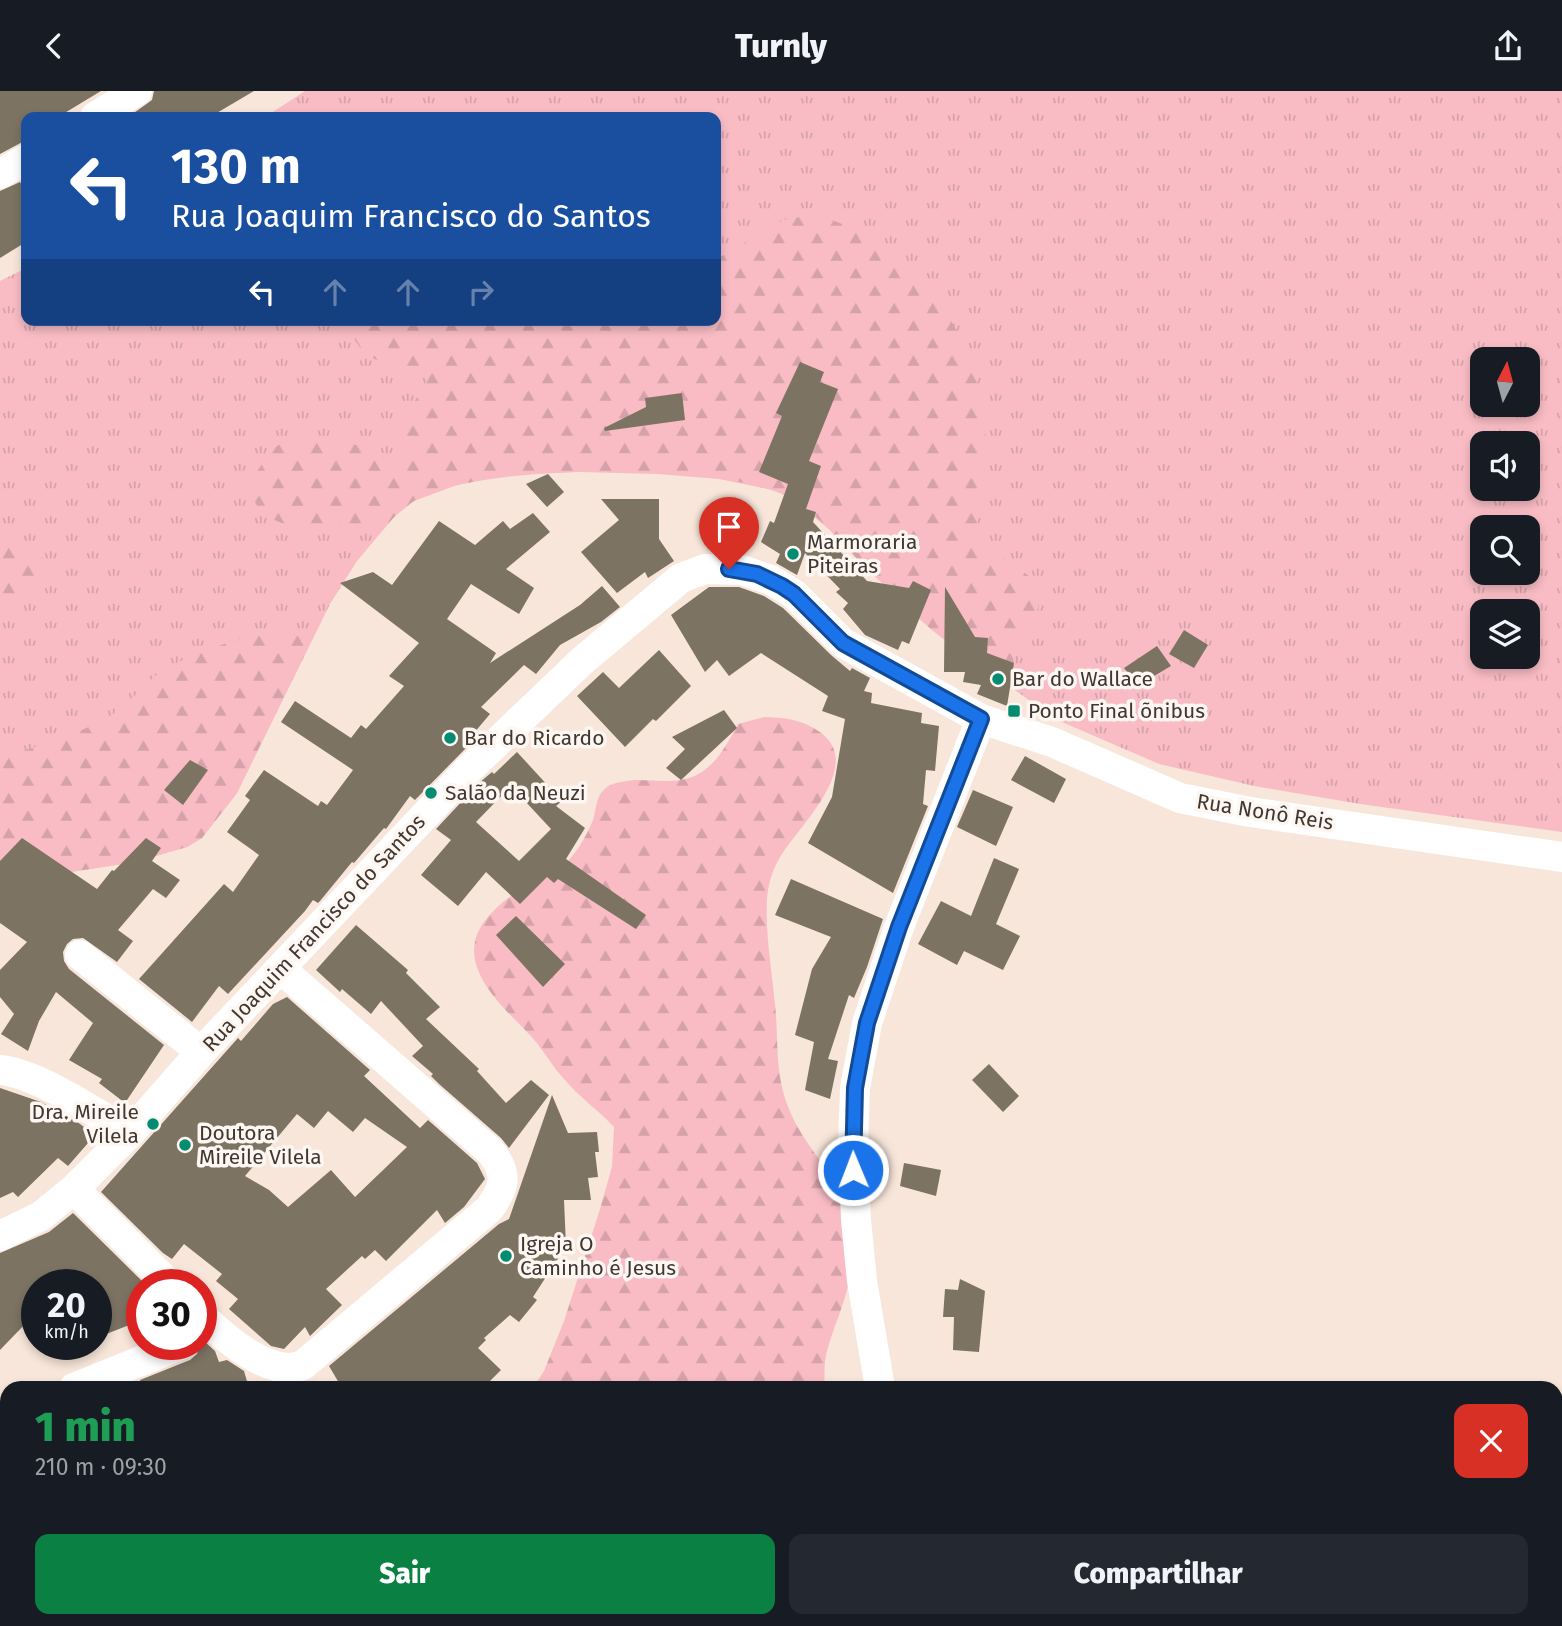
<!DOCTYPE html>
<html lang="pt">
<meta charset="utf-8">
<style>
body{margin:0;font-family:"Fira Sans",sans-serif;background:#242831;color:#f1f3f6;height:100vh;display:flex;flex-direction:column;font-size:26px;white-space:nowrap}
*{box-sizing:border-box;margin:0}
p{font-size:23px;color:#9ea1a6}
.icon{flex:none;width:38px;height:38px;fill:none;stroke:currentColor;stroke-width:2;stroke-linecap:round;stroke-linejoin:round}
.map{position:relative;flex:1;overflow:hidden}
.side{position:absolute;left:0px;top:1290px;width:1563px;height:247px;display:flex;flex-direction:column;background:#171b24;border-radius:21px 21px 0 0;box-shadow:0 4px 10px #0003}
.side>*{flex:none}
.top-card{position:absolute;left:21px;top:21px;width:700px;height:214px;border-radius:14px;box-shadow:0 4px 10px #0003;background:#1a4fa0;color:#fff;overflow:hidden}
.needle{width:46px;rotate:6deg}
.controls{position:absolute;left:1470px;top:256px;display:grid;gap:14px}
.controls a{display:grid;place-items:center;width:70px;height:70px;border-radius:14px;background:#171b24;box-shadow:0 4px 10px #0003;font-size:35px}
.speed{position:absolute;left:21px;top:1178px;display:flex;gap:14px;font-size:35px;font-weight:700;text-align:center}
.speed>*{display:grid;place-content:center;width:91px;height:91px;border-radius:50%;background:#171b24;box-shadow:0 4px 10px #0003;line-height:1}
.speed small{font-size:18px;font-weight:400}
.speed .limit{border:10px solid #d22;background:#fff;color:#111}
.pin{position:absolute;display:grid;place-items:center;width:60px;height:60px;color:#fff;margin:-72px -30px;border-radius:50% 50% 50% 0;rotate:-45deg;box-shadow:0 0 7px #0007}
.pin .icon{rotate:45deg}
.me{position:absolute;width:77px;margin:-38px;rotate:359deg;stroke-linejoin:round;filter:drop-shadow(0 0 5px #0008)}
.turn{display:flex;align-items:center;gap:24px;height:147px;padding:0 35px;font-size:32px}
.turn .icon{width:91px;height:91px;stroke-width:2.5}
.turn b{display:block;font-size:49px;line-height:60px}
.lanes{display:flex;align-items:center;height:66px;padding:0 35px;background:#0003;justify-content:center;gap:35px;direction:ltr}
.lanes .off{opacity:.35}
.round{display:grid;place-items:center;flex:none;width:74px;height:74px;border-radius:14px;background:#242831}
.head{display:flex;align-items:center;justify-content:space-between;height:119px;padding:0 35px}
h1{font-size:42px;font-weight:800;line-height:52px;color:#1e9e55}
.cta{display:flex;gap:14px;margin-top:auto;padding:14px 35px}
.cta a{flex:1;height:80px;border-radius:14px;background:#0b8043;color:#fff;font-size:28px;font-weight:800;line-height:80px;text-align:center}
.cta a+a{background:#242831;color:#f1f3f6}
header{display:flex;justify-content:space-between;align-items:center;height:91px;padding:0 35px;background:#171b24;font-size:32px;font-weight:800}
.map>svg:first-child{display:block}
</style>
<header><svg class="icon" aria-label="back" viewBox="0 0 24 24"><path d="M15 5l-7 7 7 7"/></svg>Turnly<svg class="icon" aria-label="share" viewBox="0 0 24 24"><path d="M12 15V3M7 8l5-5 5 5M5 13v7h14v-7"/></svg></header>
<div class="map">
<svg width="1562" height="1535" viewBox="0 0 1562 1535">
<defs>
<pattern id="grass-tufts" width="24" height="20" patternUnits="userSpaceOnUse" patternTransform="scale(1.75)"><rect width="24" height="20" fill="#f9bcc4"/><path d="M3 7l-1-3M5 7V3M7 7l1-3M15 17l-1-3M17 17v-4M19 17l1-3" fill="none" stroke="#d6a2a9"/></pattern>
<pattern id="forest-firs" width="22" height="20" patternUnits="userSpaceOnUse" patternTransform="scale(1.75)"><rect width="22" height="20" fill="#f9bcc4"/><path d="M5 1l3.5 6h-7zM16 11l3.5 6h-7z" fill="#d6a2a9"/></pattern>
</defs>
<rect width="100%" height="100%" fill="#f8e6da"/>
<path fill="url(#grass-tufts)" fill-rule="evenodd" d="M 305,0 L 1562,0 L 1562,741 L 1360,713 L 1254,695 L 1159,673 L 1055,628 L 932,539 L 830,439 L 791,407 L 773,399 L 719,388 L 657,383 L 578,381 L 505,384 L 457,394 L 414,410 L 395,425 L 357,470 L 330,513 L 237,702 L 202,747 L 187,756 L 135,771 L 0,792 L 0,190 L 26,177 L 26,229 L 716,229 L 716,26 L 265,26 ZM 1482,268 L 1528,268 L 1528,313 L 1482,313 ZM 1482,352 L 1528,352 L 1528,397 L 1482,397 ZM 1482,436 L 1528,436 L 1528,481 L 1482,481 ZM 1482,520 L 1528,520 L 1528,565 L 1482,565 Z"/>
<path fill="url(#forest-firs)" d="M 821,125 C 850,136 878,146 902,166 C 910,173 916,182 923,190 C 963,238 986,293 986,356 C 986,387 977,415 977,446 L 1029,485 L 1039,511 L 1035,532 L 1001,589 C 978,572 953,557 932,539 C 910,521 891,500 870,481 C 846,458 818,421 788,406 C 724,372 477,371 414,410 C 402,417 392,428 383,438 L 334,431 L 309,436 L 286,434 L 263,424 L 251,405 L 255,383 L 272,359 L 288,347 L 338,347 L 366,358 L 416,370 L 401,345 L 402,331 L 424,295 L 429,280 C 386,273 363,276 345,229 L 716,229 L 716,167 C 733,162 748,148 763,139 C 782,127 800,125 821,125 Z
M 15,449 L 38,459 L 49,479 L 33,505 L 0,524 L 0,450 Z
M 270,539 L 312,548 L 237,702 L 202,747 L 187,756 L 135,771 L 0,792 L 0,668 C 35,655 90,641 120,618 C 137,605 149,586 169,576 C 200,559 237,549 270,539 Z
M 764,626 C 784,626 803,629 820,641 C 867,675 796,737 779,768 C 772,780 768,794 767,808 C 765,847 773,885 776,924 C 778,957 776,987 789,1018 C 802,1053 838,1084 845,1120 C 850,1145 854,1175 847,1199 C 841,1223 829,1246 825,1270 C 824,1279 825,1288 824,1297 L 533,1297 L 544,1280 L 564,1230 L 600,1118 L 612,1076 L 614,1036 C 598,1019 579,1006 564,988 C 551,974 542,956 528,942 C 502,915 453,873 484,831 C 496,814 515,801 533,792 C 542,788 554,784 561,777 C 575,765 586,746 593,729 C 597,717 595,705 607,696 C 615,691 629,689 638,689 C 652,689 667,691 680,689 C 711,685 725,657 738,633 Z
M 7,1484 L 7,1530 L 1102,1530 L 1116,1535 L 0,1535 L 0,1487 Z"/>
<path fill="#7c7363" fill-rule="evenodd" d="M 0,0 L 101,0 L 58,26 L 26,26 L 26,49 L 0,63 Z
M 154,0 L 254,0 L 210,26 L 132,26 L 131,24 L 152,9 Z
M 20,91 L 26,101 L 26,151 L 0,167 L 0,100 Z
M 800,271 L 824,281 L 820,291 L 838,298 L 809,370 L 821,375 L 806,418 L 816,421 L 813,431 L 867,490 L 909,497 L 913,490 L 931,499 L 909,553 L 902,550 L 898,559 L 865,544 L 843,518 L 848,512 L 836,501 L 840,498 L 805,462 L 797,484 L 776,472 L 780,463 L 761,451 L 770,430 L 774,432 L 788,393 L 759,381 L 782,325 L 776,322 Z
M 682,302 L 685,329 L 605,340 L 604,337 L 646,316 L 645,307 Z
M 548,383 L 564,401 L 547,416 L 526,393 Z
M 601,408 L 659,408 L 659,448 L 674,470 L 648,487 L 645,481 L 617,502 L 581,461 L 619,429 Z
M 533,422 L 550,441 L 506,478 L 534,497 L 519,523 L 471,493 L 447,528 L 496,562 L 490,572 L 580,514 L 602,495 L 620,516 L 601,531 L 560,554 L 536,583 L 524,574 L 481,616 L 490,623 L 463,655 L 466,657 L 415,709 L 410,705 L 386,738 L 384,737 L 354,772 L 352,771 L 320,810 L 318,812 L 313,809 L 305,820 L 228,903 L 219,895 L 192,931 L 139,888 L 224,793 L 233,801 L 259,764 L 227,741 L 250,709 L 245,705 L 264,679 L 318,715 L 321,710 L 327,714 L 353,679 L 281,631 L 295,610 L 351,647 L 361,634 L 366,638 L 404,595 L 389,585 L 419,552 L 340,492 L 373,481 L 392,494 L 439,430 L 475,454 L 503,430 L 510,438 Z
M 709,496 L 739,496 L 764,505 L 783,517 L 831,564 L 850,580 L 852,577 L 870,587 L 864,600 L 872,602 L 871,612 L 922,622 L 921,632 L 939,635 L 935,680 L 926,679 L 923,713 L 928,715 L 893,802 L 808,752 L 832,706 L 845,628 L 822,620 L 828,605 L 761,562 L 729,585 L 717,569 L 705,581 L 671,524 Z
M 945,496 L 975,546 L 988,547 L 987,562 L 1014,572 L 1007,615 L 977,603 L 981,594 L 963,591 L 965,581 L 944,581 Z
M 1184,539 L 1208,554 L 1194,577 L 1169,563 Z
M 1157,555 L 1171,575 L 1137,595 L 1124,577 Z
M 659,559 L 691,595 L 656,630 L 653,628 L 625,656 L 577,605 L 603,581 L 619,597 Z
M 724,619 L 737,637 L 681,689 L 666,677 L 685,658 L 672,646 Z
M 517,661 L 562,710 L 556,715 L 585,737 L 566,768 L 646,824 L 636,838 L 558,788 L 554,792 L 547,786 L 520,813 L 486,781 L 458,815 L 421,784 L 451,749 L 436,738 L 479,692 L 492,681 L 494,683 ZM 511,695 L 551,738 L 519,770 L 476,731 Z
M 1025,665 L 1066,688 L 1054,712 L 1011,689 Z
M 190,669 L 208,679 L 183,714 L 164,699 Z
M 973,699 L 1013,716 L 996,755 L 957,736 Z
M 22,747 L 97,798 L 112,779 L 114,780 L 146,747 L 161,757 L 152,770 L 180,789 L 166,807 L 153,798 L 118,839 L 133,850 L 117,871 L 83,847 L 73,848 L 67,853 L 63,861 L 64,870 L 69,878 L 164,954 L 125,1012 L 99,992 L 102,988 L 69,969 L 93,932 L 56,901 L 39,930 L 28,960 L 1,943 L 14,923 L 0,906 L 0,879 L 27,851 L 0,832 L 0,770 Z
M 994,767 L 1019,778 L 996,833 L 1020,845 L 1003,879 L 964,860 L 957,874 L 918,853 L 941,810 L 971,825 Z
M 791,788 L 883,828 L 867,876 L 854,907 L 849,904 L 828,968 L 838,970 L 830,1008 L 805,999 L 814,951 L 795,944 L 812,878 L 831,846 L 775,824 Z
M 516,825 L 565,873 L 543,896 L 496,844 Z
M 356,834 L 408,879 L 406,882 L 440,916 L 426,928 L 479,978 L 477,980 L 506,1012 L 531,989 L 549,1004 L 509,1057 L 501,1047 L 439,993 L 431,985 L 433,983 L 412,965 L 423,955 L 381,910 L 371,923 L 342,898 L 340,901 L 316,879 Z
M 287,906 L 370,979 L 364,985 L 420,1037 L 428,1029 L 477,1072 L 485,1088 L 464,1116 L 445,1132 L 437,1119 L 386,1170 L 375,1159 L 365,1168 L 362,1165 L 326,1198 L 342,1214 L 310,1245 L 305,1236 L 284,1258 L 271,1255 L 229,1218 L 238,1208 L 216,1190 L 222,1183 L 184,1153 L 172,1168 L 163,1162 L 101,1101 L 238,947 L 241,950 L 273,913 ZM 328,1020 L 353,1041 L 365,1027 L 407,1056 L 355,1106 L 331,1079 L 288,1116 L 269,1099 L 245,1085 L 297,1023 L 314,1037 Z
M 989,973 L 1019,1005 L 1003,1021 L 972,989 Z
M 0,997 L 41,1011 L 58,1020 L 70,1031 L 72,1028 L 76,1030 L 95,1044 L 68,1075 L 58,1067 L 18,1106 L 13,1101 L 0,1107 Z
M 552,1004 L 568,1042 L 597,1041 L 599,1061 L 595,1061 L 598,1086 L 588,1087 L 591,1109 L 564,1109 L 566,1155 L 533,1206 L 537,1209 L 519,1231 L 510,1224 L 484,1247 L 486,1249 L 478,1257 L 501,1279 L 483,1297 L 342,1297 L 329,1275 L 499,1133 L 509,1128 Z
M 904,1072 L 941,1079 L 936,1105 L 900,1095 Z
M 73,1122 L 142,1190 L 142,1229 L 96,1247 L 96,1194 L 37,1194 L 37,1238 L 28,1230 L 0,1259 L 0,1162 L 49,1141 Z
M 960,1188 L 985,1200 L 979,1261 L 953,1259 L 954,1226 L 943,1226 L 945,1198 L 958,1199 Z
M 205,1251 L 215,1260 L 219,1271 L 227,1269 L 244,1280 L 249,1297 L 143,1297 L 140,1289 L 190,1269 L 197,1263 L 200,1253 Z"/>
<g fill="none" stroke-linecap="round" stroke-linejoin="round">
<path stroke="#fff" stroke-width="30" d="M 95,26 L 137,0
M 0,83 L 26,68
M 80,864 L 201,961
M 0,979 C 39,983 95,1022 130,1042
M 74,1098 L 170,1194
M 0,1145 L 41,1125 L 74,1098 L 130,1042 L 201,961 L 467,680 L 582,570 L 681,487 L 705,478 L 742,479 L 771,489 L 794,503 L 843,552 L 981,628 L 1052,651 L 1180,707 L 1250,721 L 1562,766
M 201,1224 C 223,1246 271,1288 303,1274 L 489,1118 C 505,1096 509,1083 490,1060 L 281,878
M 74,1297 L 183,1253
M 880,1297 L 862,1190 L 856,1129 L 853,1054 L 855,997 L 867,932 L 899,836 L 981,628
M 0,1325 L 7,1322
M 1132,1530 L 1146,1535
M 1312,1530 L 1314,1535"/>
</g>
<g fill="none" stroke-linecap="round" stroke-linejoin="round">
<g stroke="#114b97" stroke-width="18">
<path id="route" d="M 729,478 L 757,483 L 782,495 L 794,503 L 843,552 L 981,628 L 899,836 L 867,932 L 855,997 L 853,1079"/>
</g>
<use href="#route" stroke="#1a73e8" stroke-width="12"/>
</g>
<g fill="#048c73" stroke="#fdf6f1" stroke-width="2.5">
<circle cx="793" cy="463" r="7"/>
<circle cx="998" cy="588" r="7"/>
<rect x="1007" y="613" width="14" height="14" rx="3.5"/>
<circle cx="450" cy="647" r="7"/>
<circle cx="431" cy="702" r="7"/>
<circle cx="153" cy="1033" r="7"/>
<circle cx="185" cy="1054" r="7"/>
<circle cx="506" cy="1165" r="7"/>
</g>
<g text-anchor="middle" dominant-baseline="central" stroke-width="7" stroke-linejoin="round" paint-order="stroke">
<g font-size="21" fill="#3e3732" stroke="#fdf6f1" text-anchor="start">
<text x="807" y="451">Marmoraria<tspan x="807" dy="24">Piteiras</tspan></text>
<text x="1012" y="588">Bar do Wallace</text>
<text x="1028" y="620">Ponto Final õnibus</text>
<text x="464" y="647">Bar do Ricardo</text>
<text x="445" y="702">Salão da Neuzi</text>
<text x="139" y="1021" text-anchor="end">Dra. Mireile<tspan x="139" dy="24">Vilela</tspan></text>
<text x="199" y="1042">Doutora<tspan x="199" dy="24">Mireile Vilela</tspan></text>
<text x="520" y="1153">Igreja O<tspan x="520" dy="24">Caminho é Jesus</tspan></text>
</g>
<g font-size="21" fill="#3e3732" stroke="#fdf6f1">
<text transform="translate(1265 721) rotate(9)">Rua Nonô Reis</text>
<text transform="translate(314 842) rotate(-47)">Rua Joaquim Francisco do Santos</text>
</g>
</g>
</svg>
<div class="controls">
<a><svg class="needle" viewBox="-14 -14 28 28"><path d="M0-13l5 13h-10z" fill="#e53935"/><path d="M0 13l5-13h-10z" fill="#9ea1a6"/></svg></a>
<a><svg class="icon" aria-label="sound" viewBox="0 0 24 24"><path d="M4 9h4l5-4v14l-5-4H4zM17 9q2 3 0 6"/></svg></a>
<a><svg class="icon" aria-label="search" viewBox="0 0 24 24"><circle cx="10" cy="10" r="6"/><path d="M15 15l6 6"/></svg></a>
<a><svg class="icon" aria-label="layers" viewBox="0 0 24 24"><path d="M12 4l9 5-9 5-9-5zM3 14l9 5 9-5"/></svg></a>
</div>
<div class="speed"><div>20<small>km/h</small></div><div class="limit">30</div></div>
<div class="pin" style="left:729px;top:478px;background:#d93025"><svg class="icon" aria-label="arrive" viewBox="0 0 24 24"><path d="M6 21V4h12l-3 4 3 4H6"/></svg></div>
<svg class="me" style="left:853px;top:1079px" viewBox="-20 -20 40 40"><circle r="17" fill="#1a73e8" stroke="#fff" stroke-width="3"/><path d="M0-11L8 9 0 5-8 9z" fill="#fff"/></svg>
<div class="top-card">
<div class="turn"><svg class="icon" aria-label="left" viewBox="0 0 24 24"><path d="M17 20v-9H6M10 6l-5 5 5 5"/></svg><div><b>130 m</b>Rua Joaquim Francisco do Santos</div></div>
<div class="lanes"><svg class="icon" aria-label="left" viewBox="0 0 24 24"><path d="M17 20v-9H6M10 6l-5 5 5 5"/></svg><svg class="icon off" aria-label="ahead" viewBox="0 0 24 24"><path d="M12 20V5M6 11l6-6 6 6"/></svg><svg class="icon off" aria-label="ahead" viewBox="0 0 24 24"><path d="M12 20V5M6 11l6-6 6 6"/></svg><svg class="icon off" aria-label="right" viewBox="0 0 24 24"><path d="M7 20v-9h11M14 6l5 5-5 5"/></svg></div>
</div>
<section class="side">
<div class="head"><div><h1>1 min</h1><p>210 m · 09:30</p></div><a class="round" style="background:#d93025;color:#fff"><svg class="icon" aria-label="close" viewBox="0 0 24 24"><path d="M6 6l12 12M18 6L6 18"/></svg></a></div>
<div class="cta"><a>Sair</a><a>Compartilhar</a></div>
</section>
</div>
